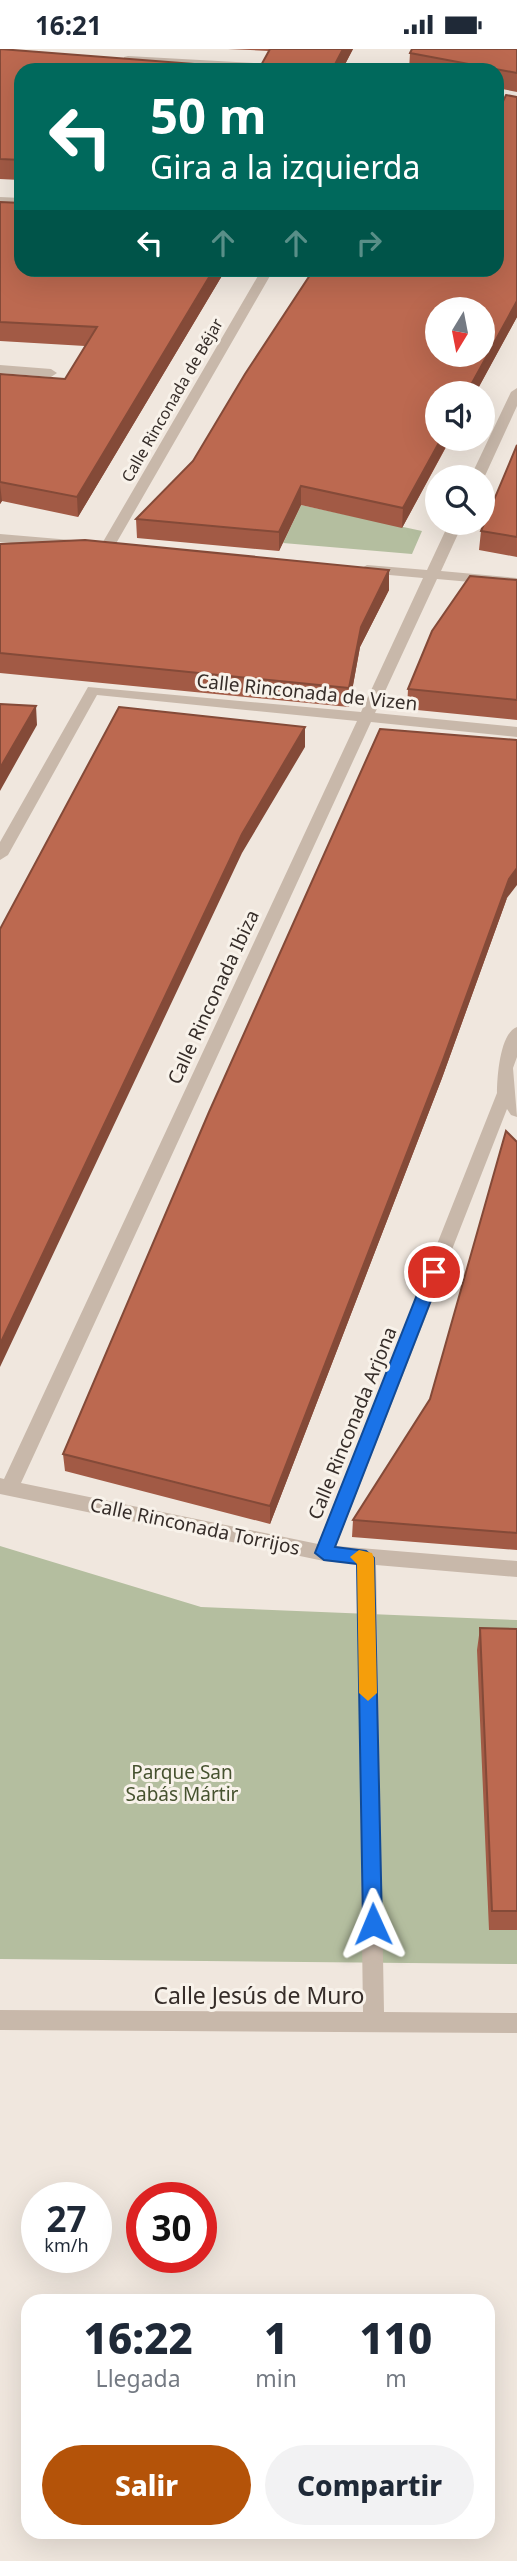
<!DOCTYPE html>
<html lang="es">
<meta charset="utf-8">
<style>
body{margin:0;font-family:"Noto Sans",sans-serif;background:#f2f2f3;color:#1f2937;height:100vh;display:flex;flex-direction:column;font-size:26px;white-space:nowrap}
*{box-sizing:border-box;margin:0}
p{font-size:23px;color:#747a83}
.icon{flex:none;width:38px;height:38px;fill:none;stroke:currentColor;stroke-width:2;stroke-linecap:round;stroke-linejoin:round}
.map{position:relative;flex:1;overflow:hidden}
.drawer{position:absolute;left:21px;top:2245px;width:474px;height:245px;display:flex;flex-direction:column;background:#fff;border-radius:21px;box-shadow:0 7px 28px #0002}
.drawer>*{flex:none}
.top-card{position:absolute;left:14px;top:14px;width:490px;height:214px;border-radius:21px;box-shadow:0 7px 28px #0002;background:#00695c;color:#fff;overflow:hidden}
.needle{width:46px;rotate:190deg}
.tools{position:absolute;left:425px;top:248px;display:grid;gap:14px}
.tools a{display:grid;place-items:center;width:70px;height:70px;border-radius:50%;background:#fff;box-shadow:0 7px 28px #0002;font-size:35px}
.speed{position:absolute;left:21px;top:2133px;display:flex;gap:14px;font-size:35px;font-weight:700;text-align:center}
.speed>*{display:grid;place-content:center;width:91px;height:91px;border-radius:50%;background:#fff;box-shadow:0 7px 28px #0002;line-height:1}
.speed small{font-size:18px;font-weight:400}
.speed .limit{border:10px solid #d22;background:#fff;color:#111}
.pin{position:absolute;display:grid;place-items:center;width:60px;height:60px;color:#fff;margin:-30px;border:4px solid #fff;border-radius:50%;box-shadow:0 2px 7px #0007}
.me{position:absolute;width:77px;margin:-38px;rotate:359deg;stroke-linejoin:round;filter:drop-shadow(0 0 5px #0008)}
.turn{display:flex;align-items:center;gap:24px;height:147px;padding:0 21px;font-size:32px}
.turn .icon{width:91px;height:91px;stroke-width:2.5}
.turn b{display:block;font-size:49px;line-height:60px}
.lanes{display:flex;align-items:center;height:66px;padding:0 21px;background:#0003;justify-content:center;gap:35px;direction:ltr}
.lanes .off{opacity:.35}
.eta{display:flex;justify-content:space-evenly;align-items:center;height:119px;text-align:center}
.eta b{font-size:42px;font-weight:800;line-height:49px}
.action{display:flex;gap:14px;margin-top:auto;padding:14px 21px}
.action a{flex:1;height:80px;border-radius:42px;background:#b45309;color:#fff;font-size:28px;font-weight:800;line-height:80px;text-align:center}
.action a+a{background:#f2f2f3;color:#1f2937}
.status{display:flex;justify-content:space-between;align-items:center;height:49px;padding:0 35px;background:#fff;direction:ltr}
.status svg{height:19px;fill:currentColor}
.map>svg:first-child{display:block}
</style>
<div class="status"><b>16:21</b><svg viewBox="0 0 49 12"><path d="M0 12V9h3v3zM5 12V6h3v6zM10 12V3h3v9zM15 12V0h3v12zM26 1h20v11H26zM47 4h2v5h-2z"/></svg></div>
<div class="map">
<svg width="517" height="2512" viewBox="0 0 517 2512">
<rect width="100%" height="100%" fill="#f0e7de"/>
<path fill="#b4be9f" d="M 301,456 L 422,482 L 412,505 L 283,494 Z
M 0,1497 L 201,1558 L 517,1571 L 517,1915 L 0,1910 Z"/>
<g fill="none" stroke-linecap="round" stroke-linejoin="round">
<path fill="#c8b8aa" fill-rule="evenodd" d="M 128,7 L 254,14 L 260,17 L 254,20 L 124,12 L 124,8 Z
M 497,50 L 517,54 L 517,60 L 497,56 Z
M 0,148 L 21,149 L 21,157 L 0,156 Z
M 262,220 L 274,220 L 114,498 L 112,501 L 102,501 L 100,498 Z
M 0,316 L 51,320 L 57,324 L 51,328 L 0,324 Z
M 517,339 L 517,357 L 484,429 L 470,429 L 511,343 Z
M 449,474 L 463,474 L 441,522 L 517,529 L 517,537 L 437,530 L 375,664 L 517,678 L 517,688 L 371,673 L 21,1434 L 318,1495 L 497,1044 C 497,1028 500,984 517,978 L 517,1008 L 513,1019 L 517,1068 L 511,1066 L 507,1060 L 336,1497 L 517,1512 L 517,1528 L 376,1516 L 384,1963 L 517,1964 L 517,1984 L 0,1981 L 0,1961 L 363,1963 L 357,1515 L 324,1512 L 0,1445 L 0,1429 L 4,1430 L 357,672 L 97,646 L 8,806 L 0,811 L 0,793 L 88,638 L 361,663 L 423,529 L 367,524 L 360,520 L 367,516 L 427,521 Z
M 0,485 L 71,491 L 78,495 L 71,499 L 0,493 Z"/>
</g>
<path fill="#a25a45" d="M 0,0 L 259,20 L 269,2 L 228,0 L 353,0 L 342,21 L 21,21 L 21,131 L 0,130 Z
M 517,0 L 517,43 L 497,39 L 497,21 L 409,21 L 410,4 Z
M 517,48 L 517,268 L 402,479 L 301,456 L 279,502 L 137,489 L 136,470 L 193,412 Z
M 0,153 L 21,220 L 226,220 L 78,468 L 2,452 L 0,455 L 0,325 L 65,330 L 85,297 L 0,292 Z
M 517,396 L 517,508 L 479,501 L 481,482 Z
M 0,495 L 389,541 L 360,598 L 349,658 L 0,624 Z
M 517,531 L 517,671 L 407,660 L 408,640 Z
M 507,849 L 442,1029 L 270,1475 L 65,1422 L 63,1405 Z
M 517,1093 L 517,1501 L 352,1488 L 353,1471 L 430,1350 Z
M 480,1579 L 517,1580 L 517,1881 L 489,1881 L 477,1601 Z"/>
<path fill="#844a38" d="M 343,0 L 353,0 L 342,21 L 332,21 Z
M 214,220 L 226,220 L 78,468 L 77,448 Z
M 517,252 L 517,268 L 475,345 L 466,345 Z
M 441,390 L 450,390 L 402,479 L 403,459 Z
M 0,435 L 2,452 L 0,455 Z
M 301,437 L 301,456 L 279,502 L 279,483 Z
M 389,521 L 389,541 L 360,598 L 349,658 L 349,639 L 361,578 Z
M 36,657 L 37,676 L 0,742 L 0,719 Z
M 305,678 L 305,698 L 242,804 L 0,1318 L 0,1295 L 242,785 Z
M 517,819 L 517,836 L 507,849 L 442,1029 L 270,1475 L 270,1457 L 509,830 Z"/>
<path fill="#bc6950" stroke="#844a38" stroke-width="2" fill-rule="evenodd" d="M 0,0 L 259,20 L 270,0 L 343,0 L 332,21 L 21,21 L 21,111 L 0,110 Z
M 412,0 L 517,0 L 517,24 L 410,4 Z
M 506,46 L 517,48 L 517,252 L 466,345 L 438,345 L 438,390 L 441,390 L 403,459 L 301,437 L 279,483 L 136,470 L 193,412 L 245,325 L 314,220 L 497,220 L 497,65 ZM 438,261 L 483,261 L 483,306 L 438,306 Z
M 0,153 L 21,154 L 21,220 L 214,220 L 77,448 L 0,433 L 0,325 L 65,330 L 97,278 L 0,273 Z
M 517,396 L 517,488 L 481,482 Z
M 85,491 L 389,521 L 361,578 L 349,639 L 0,604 L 0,495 Z
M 470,527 L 517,531 L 517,651 L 408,640 L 432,582 Z
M 0,655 L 36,657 L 0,719 Z
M 119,658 L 305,678 L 242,785 L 0,1295 L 0,880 Z
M 380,680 L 517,691 L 517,819 L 509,830 L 443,1011 L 270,1457 L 63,1405 L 209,1063 Z
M 506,1082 L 517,1093 L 517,1484 L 353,1471 L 430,1350 Z
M 480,1579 L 517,1580 L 517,1862 L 492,1862 Z"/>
<path fill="#1a73e8" stroke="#114b97" stroke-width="2" d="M 434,1217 L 442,1223 L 335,1498 L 366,1502 L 374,1509 L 382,1875 L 379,1881 L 373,1884 L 366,1881 L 363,1875 L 357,1515 L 324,1511 L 315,1504 L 426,1223 Z"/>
<path fill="#f59e0b" d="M 359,1501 L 372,1504 L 374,1509 L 377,1644 L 368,1652 L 359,1644 L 357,1515 L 350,1508 Z"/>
<g text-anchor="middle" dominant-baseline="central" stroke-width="6" stroke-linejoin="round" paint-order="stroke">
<g font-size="16" fill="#362d29" stroke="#f8f2ea">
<text transform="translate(172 351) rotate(-60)">Calle Rinconada de Béjar</text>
</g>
<g font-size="19" fill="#362d29" stroke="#f8f2ea">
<text transform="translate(307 643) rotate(6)">Calle Rinconada de Vizen</text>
<text transform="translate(213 948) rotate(-65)">Calle Rinconada Ibiza</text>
<text transform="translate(352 1374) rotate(-68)">Calle Rinconada Arjona</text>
<text transform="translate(195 1477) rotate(12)">Calle Rinconada Torrijos</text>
</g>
<g font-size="19" fill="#46522f" stroke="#f8f2ea">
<text x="182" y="1723">Parque San<tspan x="182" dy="22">Sabás Mártir</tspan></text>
</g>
<g font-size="23" fill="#362d29" stroke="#f8f2ea">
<text x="259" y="1946">Calle Jesús de Muro</text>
</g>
</g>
</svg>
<div class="tools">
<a><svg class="needle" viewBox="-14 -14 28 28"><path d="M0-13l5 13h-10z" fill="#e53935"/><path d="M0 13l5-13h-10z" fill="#747a83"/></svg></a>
<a><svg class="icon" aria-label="sound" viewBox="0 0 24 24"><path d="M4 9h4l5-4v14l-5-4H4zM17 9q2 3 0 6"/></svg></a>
<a><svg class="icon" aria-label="search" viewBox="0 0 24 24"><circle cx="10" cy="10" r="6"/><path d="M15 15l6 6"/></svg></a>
</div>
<div class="speed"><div>27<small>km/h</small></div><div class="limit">30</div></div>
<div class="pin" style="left:434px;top:1223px;background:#d93025"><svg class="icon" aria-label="arrive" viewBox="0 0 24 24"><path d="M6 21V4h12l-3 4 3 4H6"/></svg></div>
<svg class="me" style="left:373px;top:1875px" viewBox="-20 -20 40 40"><path d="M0-17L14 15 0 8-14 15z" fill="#1a73e8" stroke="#fff" stroke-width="4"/></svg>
<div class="top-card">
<div class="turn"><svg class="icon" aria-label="left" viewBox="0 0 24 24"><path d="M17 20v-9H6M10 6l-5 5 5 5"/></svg><div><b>50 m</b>Gira a la izquierda</div></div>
<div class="lanes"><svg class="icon" aria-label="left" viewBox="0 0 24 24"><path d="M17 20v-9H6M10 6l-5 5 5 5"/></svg><svg class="icon off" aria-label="ahead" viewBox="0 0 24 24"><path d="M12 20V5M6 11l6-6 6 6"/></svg><svg class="icon off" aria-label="ahead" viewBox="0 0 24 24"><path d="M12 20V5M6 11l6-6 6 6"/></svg><svg class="icon off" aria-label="right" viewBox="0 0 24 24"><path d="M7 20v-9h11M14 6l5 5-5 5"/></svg></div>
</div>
<section class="drawer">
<div class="eta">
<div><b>16:22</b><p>Llegada</p></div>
<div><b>1</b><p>min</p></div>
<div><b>110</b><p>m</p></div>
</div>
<div class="action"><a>Salir</a><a>Compartir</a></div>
</section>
</div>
